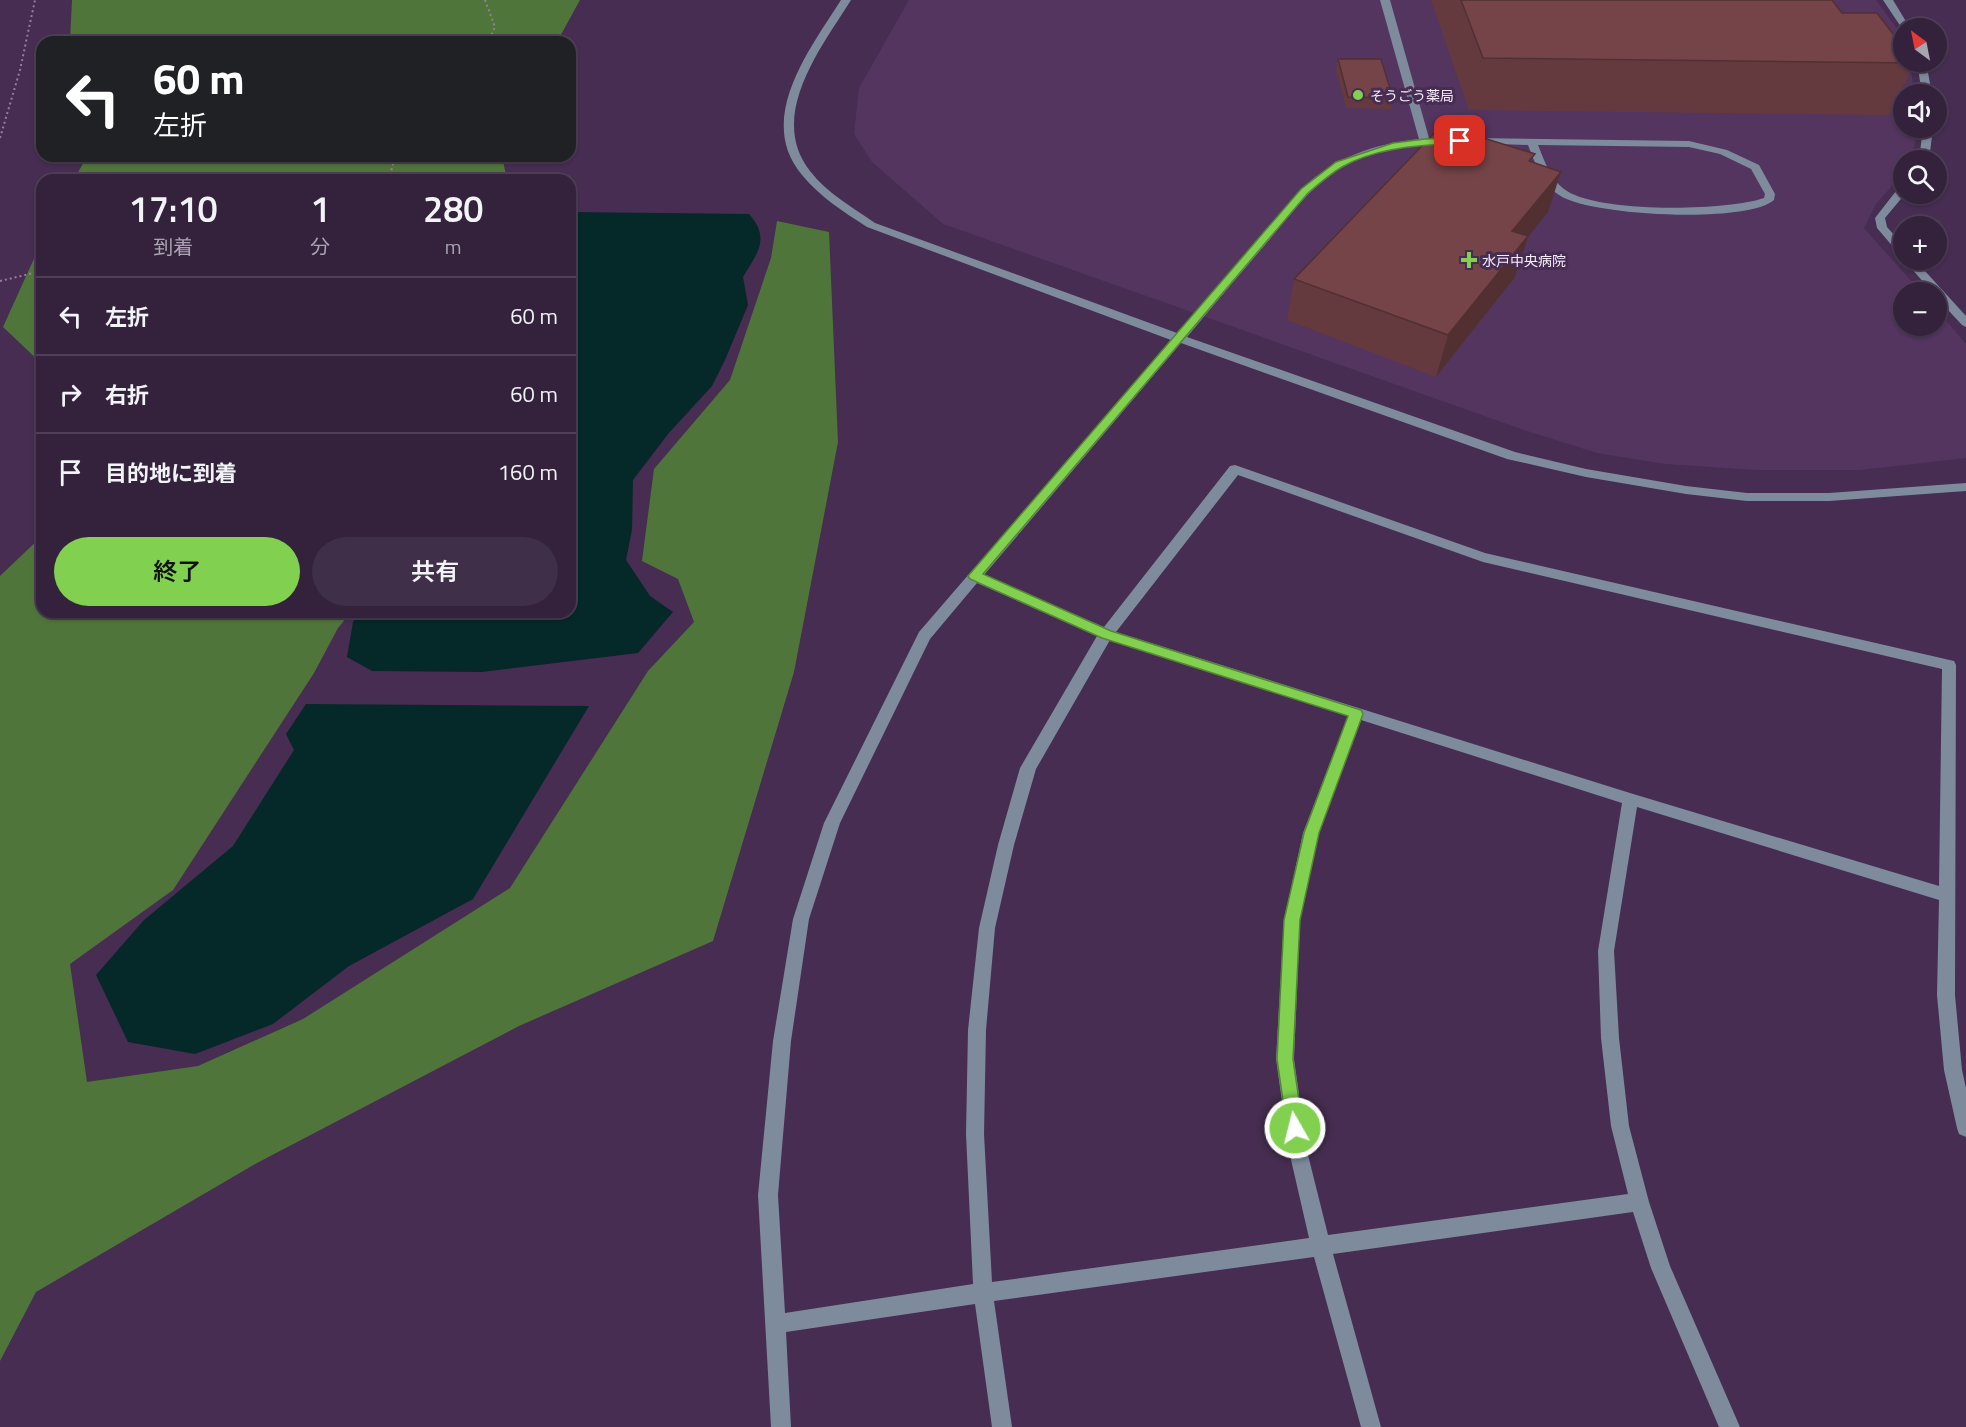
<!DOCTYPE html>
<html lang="ja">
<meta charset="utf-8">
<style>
body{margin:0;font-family:"Titillium Web","Noto Sans JP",sans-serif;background:#3f2f48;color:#f1f3f6;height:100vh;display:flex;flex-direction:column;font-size:22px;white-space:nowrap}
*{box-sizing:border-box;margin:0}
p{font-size:20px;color:#a9a4b0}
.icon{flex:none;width:33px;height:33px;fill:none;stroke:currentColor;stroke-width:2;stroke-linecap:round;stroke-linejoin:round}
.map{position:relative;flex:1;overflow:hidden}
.details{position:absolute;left:36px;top:174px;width:540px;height:444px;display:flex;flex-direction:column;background:#34223d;border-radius:18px;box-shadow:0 2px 4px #0004,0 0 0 2px #4e3f57}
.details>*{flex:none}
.guide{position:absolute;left:36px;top:36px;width:540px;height:126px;border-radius:18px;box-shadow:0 2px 4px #0004,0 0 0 2px #4e3f57;background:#202124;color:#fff;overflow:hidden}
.needle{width:39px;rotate:328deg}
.controls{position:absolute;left:1893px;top:18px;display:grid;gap:12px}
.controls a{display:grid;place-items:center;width:54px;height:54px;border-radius:50%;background:#34223d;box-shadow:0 2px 4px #0004,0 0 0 2px #4e3f57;font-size:30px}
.pin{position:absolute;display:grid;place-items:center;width:51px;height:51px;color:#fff;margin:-26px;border-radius:12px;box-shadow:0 3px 9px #0006}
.me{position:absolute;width:66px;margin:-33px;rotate:352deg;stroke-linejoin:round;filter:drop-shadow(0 0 4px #0008)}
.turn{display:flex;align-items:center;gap:21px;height:126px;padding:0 18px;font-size:27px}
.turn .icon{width:78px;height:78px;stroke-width:2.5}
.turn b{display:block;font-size:42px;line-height:51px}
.eta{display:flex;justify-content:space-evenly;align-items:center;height:102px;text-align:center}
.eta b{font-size:36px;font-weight:600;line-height:42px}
.action{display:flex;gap:12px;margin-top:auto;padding:12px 18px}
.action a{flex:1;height:69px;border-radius:36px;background:#82d04f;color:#111;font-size:24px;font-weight:600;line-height:69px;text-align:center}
.action a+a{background:#3f2f48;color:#f1f3f6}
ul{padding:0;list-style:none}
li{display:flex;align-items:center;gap:18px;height:78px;padding:0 18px;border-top:2px solid #4e3f57}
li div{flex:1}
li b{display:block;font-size:22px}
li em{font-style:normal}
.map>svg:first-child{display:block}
</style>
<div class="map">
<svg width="1966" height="1427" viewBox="0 0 1966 1427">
<rect width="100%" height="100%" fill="#462d51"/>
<path fill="#533560" d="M 909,0 L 1876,0 L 1901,34 L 1903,42 L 1904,62 L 1910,62 L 1914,94 L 1904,94 L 1904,128 L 1916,128 L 1917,135 L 1911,160 L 1904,160 L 1903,174 L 1876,204 L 1864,228 L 1921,292 L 1904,292 L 1904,326 L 1936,326 L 1937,310 L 1966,344 L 1966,458 L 1860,470 L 1755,470 L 1665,464 L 1597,453 L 1527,431 L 943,224 L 872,162 L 854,134 L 859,88 Z"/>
<path fill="#50753a" d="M 72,0 L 580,0 L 557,42 L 73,42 L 70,41 Z
M 87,156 L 502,156 L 507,180 L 74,180 Z
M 777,221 L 829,232 L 838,442 L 794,672 L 713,941 L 519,1026 L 257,1163 L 36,1292 L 0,1361 L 0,576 L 42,536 L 42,612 L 351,612 L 338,628 L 314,673 L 173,890 L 70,964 L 87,1082 L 198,1066 L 303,1019 L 510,888 L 648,671 L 694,622 L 678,579 L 642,561 L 654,469 L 730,380 L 771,258 Z
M 42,241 L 42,364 L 3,327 Z"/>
<path fill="#052828" d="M 570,212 L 749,214 C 771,239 757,253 743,277 L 748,305 L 725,360 L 712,386 L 668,434 L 633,480 L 632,530 L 626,560 L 650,596 L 673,612 L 638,653 L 482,672 L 372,671 L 347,657 L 353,622 L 360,612 L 570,612 Z
M 306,704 L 589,706 L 473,899 L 349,966 L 273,1024 L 195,1054 L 128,1042 L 96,975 L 144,920 L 233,846 L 294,750 L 286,734 Z"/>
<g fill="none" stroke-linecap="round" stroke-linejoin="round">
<path stroke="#94809d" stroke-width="2" stroke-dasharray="2 3" stroke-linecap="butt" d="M 485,0 L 495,27 L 488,42
M 0,138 L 20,70 L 35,0
M 389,180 L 395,156
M 0,281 L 42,271"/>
<path fill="#7e8b9d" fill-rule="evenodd" d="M 841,0 L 851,0 C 821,48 767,116 810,171 C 827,193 852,207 875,223 L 1177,333 L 1301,189 C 1338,156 1371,145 1419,139 L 1380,0 L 1390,0 L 1429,138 L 1447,138 L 1452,141 L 1447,144 C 1410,145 1373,149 1341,168 C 1312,185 1291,214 1270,239 C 1242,272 1214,304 1187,337 L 1515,452 L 1586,469 L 1686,486 L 1747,493 L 1829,493 L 1966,483 L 1966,491 L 1829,501 L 1747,501 L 1686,494 L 1586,477 L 1507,459 L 1181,343 L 984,575 L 1104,627 L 1230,466 L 1235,465 L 1485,553 L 1954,661 L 1956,665 L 1955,995 L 1962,1070 L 1966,1088 L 1966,1137 L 1959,1134 L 1957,1128 L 1944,1070 L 1937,995 L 1939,900 L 1637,807 L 1614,951 L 1619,1038 L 1629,1126 L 1649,1202 L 1670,1266 L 1740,1427 L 1719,1427 L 1651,1268 L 1633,1212 L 1333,1254 L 1381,1427 L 1361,1427 L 1314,1257 L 994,1301 L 1012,1427 L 992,1427 L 975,1304 L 786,1332 L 791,1427 L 771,1427 L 758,1195 L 773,1041 L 793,919 L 824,823 L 919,632 L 1171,340 L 867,227 C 844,212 820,197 802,175 C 755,119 810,49 841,0 ZM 1238,475 L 1483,562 L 1942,669 L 1939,886 L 1630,793 L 1116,632 ZM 977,583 L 1097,636 L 1020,768 L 998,845 L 979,928 L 968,1030 L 966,1134 L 973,1284 L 785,1313 L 778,1195 L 791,1041 L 809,919 L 840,823 L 930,639 ZM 1110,640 L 1348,716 L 1303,833 L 1284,920 L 1276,1059 L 1289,1151 L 1309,1238 L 992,1282 L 984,1134 L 986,1030 L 995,928 L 1014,845 L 1036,769 ZM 1361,720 L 1622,803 L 1598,951 L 1601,1038 L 1611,1126 L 1628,1194 L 1328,1235 L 1307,1151 L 1294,1059 L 1300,920 L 1319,833 Z
M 1883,0 L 1893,0 L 1910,28 L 1903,30 Z
M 1917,62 L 1926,62 L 1932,94 L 1922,94 Z
M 1923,128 L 1933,128 L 1929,160 L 1919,160 Z
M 1474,138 L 1689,141 L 1727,150 L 1759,165 L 1775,194 L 1774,200 C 1747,224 1589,216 1559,195 C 1542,184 1535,163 1528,145 L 1470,143 L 1469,141 ZM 1538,145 L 1689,147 L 1720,154 L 1751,169 L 1765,194 L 1764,198 C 1726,211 1601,213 1567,191 C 1551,181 1545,162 1538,145 Z
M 1904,185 L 1905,194 L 1885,218 L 1887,227 L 1904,246 L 1904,256 L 1900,255 L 1877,228 L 1875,218 L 1900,186 Z
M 1904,260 L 1915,260 L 1966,316 L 1966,327 L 1962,325 L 1936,297 L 1936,292 L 1932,292 Z"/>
</g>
<path fill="#653a3e" d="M 1431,0 L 1832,0 L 1842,13 L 1915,63 L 1889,115 L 1469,110 Z
M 1338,59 L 1393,98 L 1391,109 L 1346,108 L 1336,70 Z
M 1532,163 L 1548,212 L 1528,237 L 1515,277 L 1436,377 L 1287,320 L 1294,279 Z"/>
<path fill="#523032" d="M 1561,172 L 1548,212 L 1528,237 L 1515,277 L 1436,377 L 1448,335 L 1512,231 Z"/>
<path fill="#754448" stroke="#523032" stroke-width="1.5" d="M 1461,0 L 1832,0 L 1842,13 L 1877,13 L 1904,48 L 1904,62 L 1913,62 L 1915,63 L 1483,58 Z
M 1338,59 L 1381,59 L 1393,98 L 1348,97 Z
M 1442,125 L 1535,154 L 1529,161 L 1561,172 L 1512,231 L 1528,236 L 1448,335 L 1294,279 Z"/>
<path fill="#82d04f" stroke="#548733" stroke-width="1.5" d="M 1425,139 L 1460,138 L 1465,141 L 1460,144 C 1423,144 1375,148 1342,167 C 1330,174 1319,184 1308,193 L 983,574 L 1111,631 L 1361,710 L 1363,714 L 1319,833 L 1300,920 L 1293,1059 L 1303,1128 L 1301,1133 L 1295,1136 L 1289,1133 L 1287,1128 L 1277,1059 L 1284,920 L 1304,833 L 1348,716 L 1102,638 L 970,579 L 968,576 L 1301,189 L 1336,162 L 1393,143 Z"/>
<g fill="#82d04f" stroke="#462d51" stroke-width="2">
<circle cx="1358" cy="95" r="6"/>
<path d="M1466 251h6v6h6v6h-6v6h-6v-6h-6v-6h6z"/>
</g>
<g text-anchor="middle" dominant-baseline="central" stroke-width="6" stroke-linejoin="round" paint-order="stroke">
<g font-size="14" fill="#f8ecfe" stroke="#462d51" text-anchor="start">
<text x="1370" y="95">そうごう薬局</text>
<text x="1482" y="260">水戸中央病院</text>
</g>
</g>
</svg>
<div class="controls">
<a><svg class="needle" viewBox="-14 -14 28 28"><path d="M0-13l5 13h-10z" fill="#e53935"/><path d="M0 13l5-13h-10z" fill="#a9a4b0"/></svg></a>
<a><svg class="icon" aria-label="sound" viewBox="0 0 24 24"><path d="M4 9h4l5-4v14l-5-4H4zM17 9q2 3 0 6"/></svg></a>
<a><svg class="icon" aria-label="search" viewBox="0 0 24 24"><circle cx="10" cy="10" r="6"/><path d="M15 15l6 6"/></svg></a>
<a>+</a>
<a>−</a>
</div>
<div class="pin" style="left:1460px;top:141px;background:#d93025"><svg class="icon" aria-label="arrive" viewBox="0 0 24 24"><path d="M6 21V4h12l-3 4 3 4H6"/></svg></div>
<svg class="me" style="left:1295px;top:1128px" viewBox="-20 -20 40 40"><circle r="17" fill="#82d04f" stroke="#fff" stroke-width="3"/><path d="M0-11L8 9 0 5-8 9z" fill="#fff"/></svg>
<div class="guide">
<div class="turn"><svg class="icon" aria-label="left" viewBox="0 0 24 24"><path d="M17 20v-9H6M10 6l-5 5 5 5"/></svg><div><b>60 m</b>左折</div></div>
</div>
<section class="details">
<div class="eta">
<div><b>17:10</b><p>到着</p></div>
<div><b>1</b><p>分</p></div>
<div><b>280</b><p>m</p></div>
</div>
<ul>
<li><svg class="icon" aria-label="left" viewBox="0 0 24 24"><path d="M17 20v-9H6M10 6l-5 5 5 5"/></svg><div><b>左折</b></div><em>60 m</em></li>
<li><svg class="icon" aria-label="right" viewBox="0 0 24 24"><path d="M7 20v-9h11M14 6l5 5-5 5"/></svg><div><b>右折</b></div><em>60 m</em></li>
<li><svg class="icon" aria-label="arrive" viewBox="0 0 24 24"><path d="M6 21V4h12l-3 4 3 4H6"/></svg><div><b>目的地に到着</b></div><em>160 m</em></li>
</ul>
<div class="action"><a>終了</a><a>共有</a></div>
</section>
</div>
